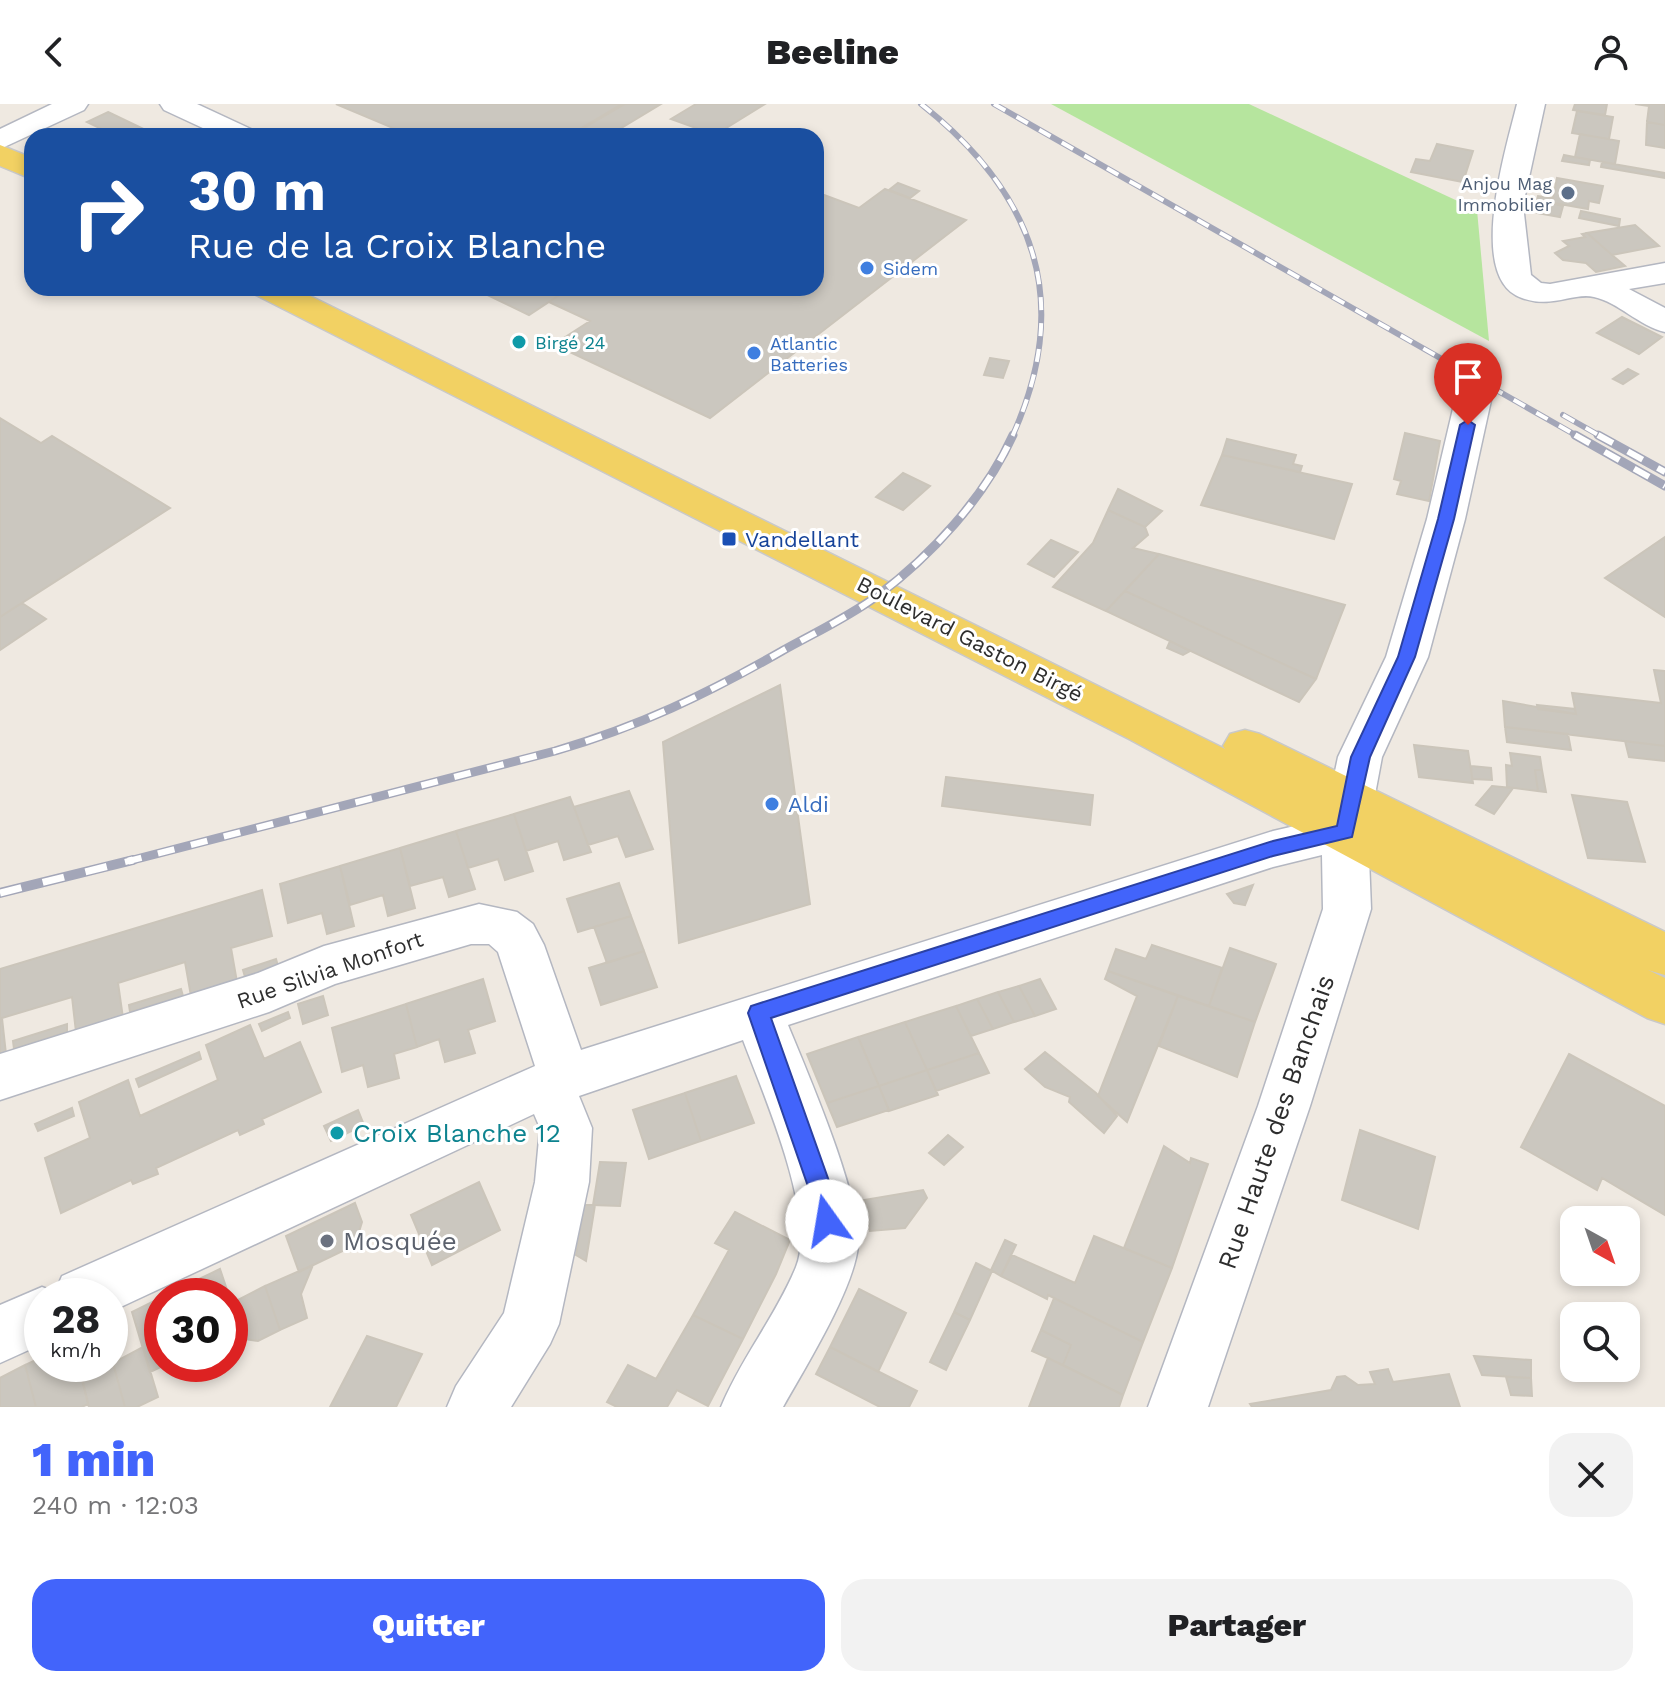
<!DOCTYPE html>
<html lang="fr">
<meta charset="utf-8">
<style>
body{margin:0;font-family:"Work Sans",sans-serif;background:#f2f2f2;color:#202124;height:100vh;display:flex;flex-direction:column;font-size:30px;white-space:nowrap}
*{box-sizing:border-box;margin:0}
p{font-size:26px;color:#757577}
.icon{flex:none;width:44px;height:44px;fill:none;stroke:currentColor;stroke-width:2;stroke-linecap:round;stroke-linejoin:round}
.map{position:relative;height:1303px;overflow:hidden}
.panel{display:flex;flex-direction:column;background:#fff;flex:1}
.panel>*{flex:none}
.banner{position:absolute;left:24px;top:24px;width:800px;height:168px;border-radius:24px;box-shadow:0 4px 12px #0003;background:#1a4fa0;color:#fff;overflow:hidden}
.needle{width:52px;rotate:140deg}
.tools{position:absolute;left:1560px;top:1102px;display:grid;gap:16px}
.tools a{display:grid;place-items:center;width:80px;height:80px;border-radius:16px;background:#fff;box-shadow:0 4px 12px #0003;font-size:40px}
.speed{position:absolute;left:24px;top:1174px;display:flex;gap:16px;font-size:40px;font-weight:700;text-align:center}
.speed>*{display:grid;place-content:center;width:104px;height:104px;border-radius:50%;background:#fff;box-shadow:0 4px 12px #0003;line-height:1}
.speed small{font-size:20px;font-weight:400}
.speed .limit{border:12px solid #d22;background:#fff;color:#111}
.pin{position:absolute;display:grid;place-items:center;width:68px;height:68px;color:#fff;margin:-82px -34px;border-radius:50% 50% 50% 0;rotate:-45deg;box-shadow:0 0 8px #0007}
.pin .icon{rotate:45deg}
.me{position:absolute;width:88px;margin:-44px;rotate:347deg;stroke-linejoin:round;filter:drop-shadow(0 0 6px #0008)}
.turn{display:flex;align-items:center;gap:28px;height:168px;padding:0 32px;font-size:36px}
.turn .icon{width:104px;height:104px;stroke-width:2.5}
.turn b{display:block;font-size:56px;line-height:68px}
.round{display:grid;place-items:center;flex:none;width:84px;height:84px;border-radius:24px;background:#f2f2f2}
.summary{display:flex;align-items:center;justify-content:space-between;height:136px;padding:0 32px}
h1{font-size:48px;font-weight:800;line-height:60px;color:#4264fb}
.action{display:flex;gap:16px;margin-top:auto;padding:16px 32px}
.action a{flex:1;height:92px;border-radius:24px;background:#4264fb;color:#fff;font-size:32px;font-weight:800;line-height:92px;text-align:center}
.action a+a{background:#f2f2f2;color:#202124}
header{display:flex;justify-content:space-between;align-items:center;height:104px;padding:0 32px;background:#fff;font-size:36px;font-weight:800}
.map>svg:first-child{display:block}
</style>
<header><svg class="icon" aria-label="back" viewBox="0 0 24 24"><path d="M15 5l-7 7 7 7"/></svg>Beeline<svg class="icon" aria-label="person" viewBox="0 0 24 24"><circle cx="12" cy="8" r="4"/><path d="M4 21q1-7 8-7t8 7"/></svg></header>
<div class="map">
<svg width="1665" height="1303" viewBox="0 0 1665 1303">
<rect width="100%" height="100%" fill="#efe9e1"/>
<path fill="#b6e59e" d="M 1051,0 L 1249,0 L 1477,106 L 1489,237 Z"/>
<path fill="#cbc7bf" stroke="#cbc5ba" stroke-width="2" d="M 336,0 L 622,0 L 568,32 L 412,32 Z
M 625,0 L 661,0 L 608,32 L 570,32 Z
M 696,0 L 765,0 L 715,31 L 671,15 Z
M 1575,0 L 1607,0 L 1605,11 L 1573,6 Z
M 1635,0 L 1665,0 L 1665,21 L 1647,18 L 1649,2 Z
M 1577,7 L 1613,13 L 1609,35 L 1572,29 Z
M 108,8 L 158,32 L 116,32 L 87,18 Z
M 1647,18 L 1665,21 L 1665,44 L 1646,41 Z
M 1580,30 L 1619,37 L 1615,60 L 1575,53 Z
M 1437,40 L 1473,47 L 1463,78 L 1411,68 L 1416,55 L 1430,57 Z
M 1564,51 L 1590,56 L 1589,61 L 1562,57 Z
M 1602,58 L 1665,69 L 1665,74 L 1601,63 Z
M 1557,74 L 1603,82 L 1599,99 L 1589,97 L 1588,105 L 1537,96 L 1538,92 L 1553,94 Z
M 898,79 L 919,87 L 910,94 L 889,86 Z
M 885,85 L 966,116 L 710,314 L 572,249 L 575,247 L 556,239 L 590,217 L 549,198 L 570,184 L 816,184 L 816,88 L 859,104 Z
M 1540,96 L 1563,102 L 1560,113 L 1537,109 Z
M 1581,107 L 1620,115 L 1619,122 L 1579,114 Z
M 1635,121 L 1659,142 L 1612,151 L 1587,129 Z
M 1587,129 L 1612,151 L 1625,162 L 1596,168 L 1586,159 L 1563,156 L 1555,149 L 1569,142 L 1563,137 L 1585,133 L 1582,130 Z
M 473,184 L 570,184 L 529,211 Z
M 1622,213 L 1662,233 L 1639,250 L 1597,229 Z
M 990,254 L 1009,257 L 1003,274 L 984,271 Z
M 1628,265 L 1638,270 L 1623,280 L 1613,275 Z
M 0,314 L 41,339 L 52,332 L 170,404 L 0,513 Z
M 1405,329 L 1440,337 L 1429,397 L 1397,390 L 1401,377 L 1394,375 Z
M 1227,335 L 1296,351 L 1293,360 L 1302,362 L 1300,368 L 1222,351 Z
M 1222,351 L 1352,380 L 1334,435 L 1201,401 Z
M 903,369 L 930,382 L 903,406 L 876,393 Z
M 1118,385 L 1162,407 L 1145,423 L 1108,406 Z
M 1108,406 L 1145,423 L 1148,431 L 1133,444 L 1159,450 L 1106,507 L 1053,483 L 1093,439 Z
M 1665,433 L 1665,513 L 1605,474 Z
M 1051,436 L 1078,448 L 1054,473 L 1028,460 Z
M 1159,450 L 1345,501 L 1316,575 L 1125,487 Z
M 1125,487 L 1316,575 L 1299,598 L 1106,507 Z
M 22,499 L 46,515 L 0,546 L 0,513 Z
M 1170,537 L 1190,547 L 1183,551 L 1167,544 Z
M 1654,566 L 1665,567 L 1665,642 L 1505,623 L 1503,597 L 1576,610 L 1572,589 L 1661,599 Z
M 780,581 L 810,800 L 679,839 L 663,638 Z
M 1537,601 L 1575,605 L 1576,610 L 1538,605 Z
M 1505,623 L 1568,630 L 1571,646 L 1507,638 Z
M 1625,637 L 1665,642 L 1665,657 L 1629,653 Z
M 1414,641 L 1468,647 L 1473,679 L 1419,673 Z
M 1510,649 L 1540,653 L 1542,666 L 1535,666 L 1538,687 L 1507,683 L 1506,661 L 1512,662 Z
M 1471,662 L 1491,664 L 1492,676 L 1472,675 Z
M 1535,666 L 1542,666 L 1546,688 L 1538,687 Z
M 946,673 L 1093,691 L 1090,721 L 942,702 Z
M 1492,682 L 1513,684 L 1494,710 L 1476,701 Z
M 629,687 L 653,745 L 626,753 L 618,732 L 588,741 L 574,703 Z
M 1572,691 L 1627,698 L 1645,758 L 1588,754 Z
M 570,693 L 591,748 L 564,756 L 558,737 L 526,747 L 514,710 Z
M 514,710 L 533,767 L 505,776 L 498,755 L 468,764 L 456,727 Z
M 456,727 L 475,785 L 449,793 L 443,773 L 410,782 L 400,744 Z
M 400,744 L 415,804 L 388,812 L 383,791 L 350,801 L 340,762 Z
M 340,762 L 354,822 L 327,830 L 322,809 L 288,819 L 280,780 Z
M 619,779 L 631,812 L 578,828 L 567,795 Z
M 1253,781 L 1245,801 L 1234,799 L 1227,790 Z
M 262,786 L 272,832 L 231,844 L 237,878 L 191,892 L 185,858 L 118,879 L 123,914 L 76,928 L 72,893 L 2,914 L 6,950 L 0,952 L 0,865 Z
M 631,812 L 644,847 L 607,859 L 594,823 Z
M 1152,841 L 1222,864 L 1209,902 L 1108,867 L 1116,845 L 1146,855 Z
M 1230,844 L 1276,860 L 1255,918 L 1209,902 Z
M 644,847 L 657,883 L 601,901 L 589,864 Z
M 276,855 L 278,862 L 245,873 L 243,866 Z
M 1108,867 L 1178,892 L 1127,1018 L 1098,992 L 1137,892 L 1105,875 Z
M 483,875 L 495,917 L 468,926 L 475,949 L 445,958 L 439,935 L 417,943 L 406,900 Z
M 1040,875 L 1056,905 L 1035,912 L 1019,882 Z
M 1019,882 L 1035,912 L 1014,918 L 998,888 Z
M 181,885 L 183,892 L 130,908 L 129,901 Z
M 998,888 L 1014,918 L 993,925 L 977,895 Z
M 323,892 L 328,911 L 303,920 L 298,900 Z
M 1178,892 L 1255,918 L 1237,973 L 1159,942 Z
M 977,895 L 993,925 L 971,932 L 956,902 Z
M 406,900 L 417,943 L 394,950 L 399,974 L 368,983 L 363,961 L 342,968 L 332,924 Z
M 956,902 L 979,949 L 927,966 L 905,918 Z
M 288,908 L 290,914 L 262,927 L 259,920 Z
M 905,918 L 927,966 L 879,982 L 858,933 Z
M 67,920 L 67,928 L 14,945 L 13,937 Z
M 250,921 L 264,955 L 300,938 L 321,988 L 262,1015 L 264,1020 L 240,1031 L 238,1026 L 156,1064 L 158,1070 L 133,1080 L 131,1076 L 61,1109 L 45,1054 L 90,1034 L 79,998 L 128,976 L 140,1012 L 218,976 L 206,941 Z
M 858,933 L 879,982 L 827,999 L 807,950 Z
M 199,948 L 201,955 L 139,983 L 136,975 Z
M 1045,948 L 1096,989 L 1117,1012 L 1104,1029 L 1069,998 L 1070,993 L 1045,983 L 1025,965 Z
M 979,949 L 989,969 L 936,987 L 927,966 Z
M 1569,950 L 1665,1002 L 1665,1111 L 1602,1074 L 1597,1086 L 1521,1043 Z
M 927,966 L 938,991 L 889,1007 L 879,982 Z
M 736,972 L 754,1019 L 701,1037 L 685,989 Z
M 879,982 L 889,1006 L 837,1023 L 827,999 Z
M 685,989 L 701,1037 L 649,1055 L 633,1006 Z
M 72,1004 L 74,1012 L 38,1027 L 35,1020 Z
M 358,1006 L 364,1021 L 331,1037 L 324,1022 Z
M 1360,1026 L 1435,1053 L 1418,1125 L 1342,1096 Z
M 948,1031 L 963,1043 L 944,1061 L 929,1049 Z
M 1164,1042 L 1190,1059 L 1191,1054 L 1208,1060 L 1172,1164 L 1124,1144 Z
M 600,1058 L 626,1059 L 620,1102 L 593,1101 Z
M 479,1078 L 500,1126 L 432,1161 L 411,1111 Z
M 923,1086 L 927,1094 L 905,1124 L 870,1127 L 864,1096 Z
M 355,1099 L 362,1118 L 355,1141 L 299,1168 L 286,1132 Z
M 584,1101 L 595,1101 L 586,1157 L 576,1151 Z
M 735,1108 L 790,1136 L 776,1170 L 743,1235 L 693,1211 L 729,1146 L 715,1139 Z
M 1094,1132 L 1172,1164 L 1143,1238 L 1048,1191 L 1047,1195 L 1001,1172 L 1012,1151 L 1075,1179 Z
M 1005,1136 L 1016,1141 L 1001,1172 L 991,1166 Z
M 976,1159 L 992,1167 L 970,1216 L 954,1208 Z
M 313,1161 L 301,1190 L 307,1214 L 280,1226 L 265,1182 Z
M 220,1165 L 229,1192 L 178,1192 L 176,1186 Z
M 265,1182 L 280,1226 L 258,1237 L 245,1235 L 232,1199 Z
M 859,1185 L 906,1209 L 878,1268 L 830,1243 Z
M 162,1193 L 162,1260 L 167,1260 L 150,1268 L 132,1208 Z
M 230,1194 L 241,1223 L 230,1228 Z
M 1054,1194 L 1143,1238 L 1123,1291 L 1063,1261 L 1071,1241 L 1041,1226 Z
M 954,1208 L 970,1216 L 946,1266 L 930,1258 Z
M 693,1211 L 743,1235 L 708,1302 L 677,1286 L 667,1303 L 617,1303 L 607,1298 L 628,1261 L 656,1275 Z
M 1041,1226 L 1071,1241 L 1063,1261 L 1032,1247 Z
M 367,1232 L 422,1250 L 396,1303 L 330,1303 Z
M 143,1243 L 158,1293 L 137,1303 L 125,1303 L 113,1259 Z
M 830,1243 L 917,1287 L 909,1303 L 880,1303 L 816,1270 Z
M 1474,1252 L 1531,1256 L 1531,1274 L 1482,1271 Z
M 42,1253 L 42,1260 L 78,1260 L 88,1300 L 82,1303 L 36,1303 L 25,1261 Z
M 1048,1254 L 1123,1291 L 1119,1303 L 1029,1303 Z
M 113,1259 L 125,1303 L 89,1303 L 82,1274 Z
M 25,1261 L 36,1303 L 0,1303 L 0,1274 Z
M 1388,1265 L 1393,1278 L 1449,1270 L 1460,1303 L 1252,1303 L 1250,1300 L 1331,1286 L 1337,1273 L 1345,1272 L 1358,1281 L 1375,1280 L 1370,1268 Z
M 1506,1273 L 1531,1274 L 1532,1292 L 1511,1291 Z"/>
<g fill="none" stroke-linecap="round" stroke-linejoin="round">
<g stroke="#b4b7c1" stroke-width="3">
<path id="minor" d="M 52,0 L 88,0 L 84,6 L 0,45 L 0,25 Z
M 160,0 L 197,0 L 253,26 L 258,32 L 220,32 L 164,6 Z
M 1517,0 L 1545,0 L 1523,101 L 1531,171 L 1541,179 L 1550,180 L 1665,159 L 1665,179 L 1629,185 L 1665,204 L 1665,228 C 1639,222 1618,198 1594,193 C 1574,188 1553,205 1522,194 C 1465,175 1507,41 1517,0 Z
M 1474,281 L 1486,284 L 1492,292 L 1465,415 L 1428,553 L 1382,653 L 1368,728 L 1371,805 L 1310,1002 L 1208,1303 L 1148,1303 L 1258,1002 L 1323,805 L 1322,751 L 1273,763 L 788,921 C 808,970 862,1094 858,1142 C 854,1185 805,1264 783,1303 L 721,1303 C 741,1254 776,1212 796,1163 C 817,1112 763,989 743,936 L 579,992 L 592,1024 L 589,1078 L 559,1220 L 550,1240 L 511,1303 L 447,1303 L 456,1282 L 504,1209 L 535,1078 L 540,1024 L 534,1010 L 110,1208 L 110,1192 L 42,1192 L 42,1240 L 0,1259 L 0,1201 L 42,1183 L 55,1188 L 62,1172 L 535,962 L 498,848 L 489,840 L 471,840 L 335,880 L 269,908 L 0,996 L 0,950 L 258,869 L 324,842 L 479,800 L 517,808 L 533,820 L 544,841 L 581,946 L 1273,727 L 1325,715 L 1338,653 L 1386,553 L 1427,415 L 1456,292 L 1462,284 Z"/>
</g>
<g stroke="#c9c9c9" stroke-width="3">
<path id="major" d="M 0,41 L 32,54 L 32,75 L 0,62 Z
M 252,184 L 294,184 L 1225,645 L 1223,642 L 1230,630 L 1245,626 L 1260,630 L 1665,828 L 1665,871 L 1648,866 L 1665,874 L 1665,920 L 1647,914 L 1129,635 L 256,191 Z"/>
</g>
<use href="#minor" fill="#fff" fill-rule="evenodd"/>
<use href="#major" fill="#f2d163" fill-rule="evenodd"/>
<g stroke="#a3a6b8" stroke-width="6">
<path id="rail-far2" d="M 921,0 C 1035,90 1074,197 1012,333
M 994,0 L 1579,333
M 1563,311 L 1602,333"/>
</g>
<g stroke="#a3a6b8" stroke-width="9">
<path id="rail-far1" d="M 1575,331 L 1665,382
M 1598,331 L 1665,368
M 125,758 L 555,647 C 640,622 705,591 782,547 C 814,529 847,514 877,492 C 931,452 985,393 1013,331"/>
</g>
<g stroke="#a3a6b8" stroke-width="10">
<path id="rail" d="M 0,789 L 133,756"/>
</g>
<use href="#rail-far2" stroke="#fff" stroke-width="4" stroke-dasharray="13" stroke-linecap="butt"/>
<use href="#rail-far1" stroke="#fff" stroke-width="6" stroke-dasharray="17" stroke-linecap="butt"/>
<use href="#rail" stroke="#fff" stroke-width="7" stroke-dasharray="22" stroke-linecap="butt"/>
</g>
<path fill="#4264fb" stroke="#2b41a3" stroke-width="2" d="M 1468,316 L 1475,321 L 1454,415 L 1415,553 L 1370,653 L 1352,733 L 1273,752 L 771,914 L 835,1094 L 839,1117 L 835,1125 L 827,1128 L 819,1125 L 812,1094 L 748,909 L 751,902 L 1273,737 L 1337,722 L 1351,653 L 1398,553 L 1438,415 L 1460,321 Z"/>
<circle fill="#5c6f8a" stroke="#fff" stroke-width="3" cx="1568" cy="89" r="8"/>
<g fill="#3f7fe0" stroke="#fff" stroke-width="3">
<circle cx="867" cy="164" r="8"/>
<circle cx="754" cy="249" r="8"/>
<circle cx="772" cy="700" r="8"/>
</g>
<g fill="#0f9aa8" stroke="#fff" stroke-width="3">
<circle cx="519" cy="238" r="8"/>
<circle cx="337" cy="1029" r="8"/>
</g>
<rect fill="#1a4fb4" stroke="#fff" stroke-width="3" x="721" y="427" width="16" height="16" rx="4"/>
<circle fill="#6b7280" stroke="#fff" stroke-width="3" cx="327" cy="1137" r="8"/>
<g text-anchor="middle" dominant-baseline="central" stroke-width="6" stroke-linejoin="round" paint-order="stroke">
<g font-size="18" fill="#4e5e75" stroke="#fff" text-anchor="end">
<text x="1552" y="79">Anjou Mag<tspan x="1552" dy="21">Immobilier</tspan></text>
</g>
<g font-size="18" fill="#366cbe" stroke="#fff" text-anchor="start">
<text x="883" y="164">Sidem</text>
<text x="770" y="239">Atlantic<tspan x="770" dy="21">Batteries</tspan></text>
</g>
<g font-size="18" fill="#0d838f" stroke="#fff" text-anchor="start">
<text x="535" y="238">Birgé 24</text>
</g>
<g font-size="22" fill="#164399" stroke="#fff" text-anchor="start">
<text x="745" y="435">Vandellant</text>
</g>
<g font-size="22" fill="#2e2e2e" stroke="#fff">
<text transform="translate(970 535) rotate(27)">Boulevard Gaston Birgé</text>
<text transform="translate(330 866) rotate(-19)">Rue Silvia Monfort</text>
</g>
<g font-size="22" fill="#366cbe" stroke="#fff" text-anchor="start">
<text x="788" y="700">Aldi</text>
</g>
<g font-size="26" fill="#2e2e2e" stroke="#fff">
<text transform="translate(1276 1018) rotate(-71)">Rue Haute des Banchais</text>
</g>
<g font-size="26" fill="#0d838f" stroke="#fff" text-anchor="start">
<text x="353" y="1029">Croix Blanche 12</text>
</g>
<g font-size="26" fill="#5b616d" stroke="#fff" text-anchor="start">
<text x="343" y="1137">Mosquée</text>
</g>
</g>
</svg>
<div class="tools">
<a><svg class="needle" viewBox="-14 -14 28 28"><path d="M0-13l5 13h-10z" fill="#e53935"/><path d="M0 13l5-13h-10z" fill="#757577"/></svg></a>
<a><svg class="icon" aria-label="search" viewBox="0 0 24 24"><circle cx="10" cy="10" r="6"/><path d="M15 15l6 6"/></svg></a>
</div>
<div class="speed"><div>28<small>km/h</small></div><div class="limit">30</div></div>
<div class="pin" style="left:1468px;top:321px;background:#d93025"><svg class="icon" aria-label="arrive" viewBox="0 0 24 24"><path d="M6 21V4h12l-3 4 3 4H6"/></svg></div>
<svg class="me" style="left:827px;top:1117px" viewBox="-20 -20 40 40"><circle r="19" fill="#fff"/><path d="M0-13L10 11 0 6-10 11z" fill="#4264fb"/></svg>
<div class="banner">
<div class="turn"><svg class="icon" aria-label="right" viewBox="0 0 24 24"><path d="M7 20v-9h11M14 6l5 5-5 5"/></svg><div><b>30 m</b>Rue de la Croix Blanche</div></div>
</div>
</div>
<section class="panel">
<div class="summary"><div><h1>1 min</h1><p>240 m · 12:03</p></div><a class="round"><svg class="icon" aria-label="close" viewBox="0 0 24 24"><path d="M6 6l12 12M18 6L6 18"/></svg></a></div>
<div class="action"><a>Quitter</a><a>Partager</a></div>
</section>
